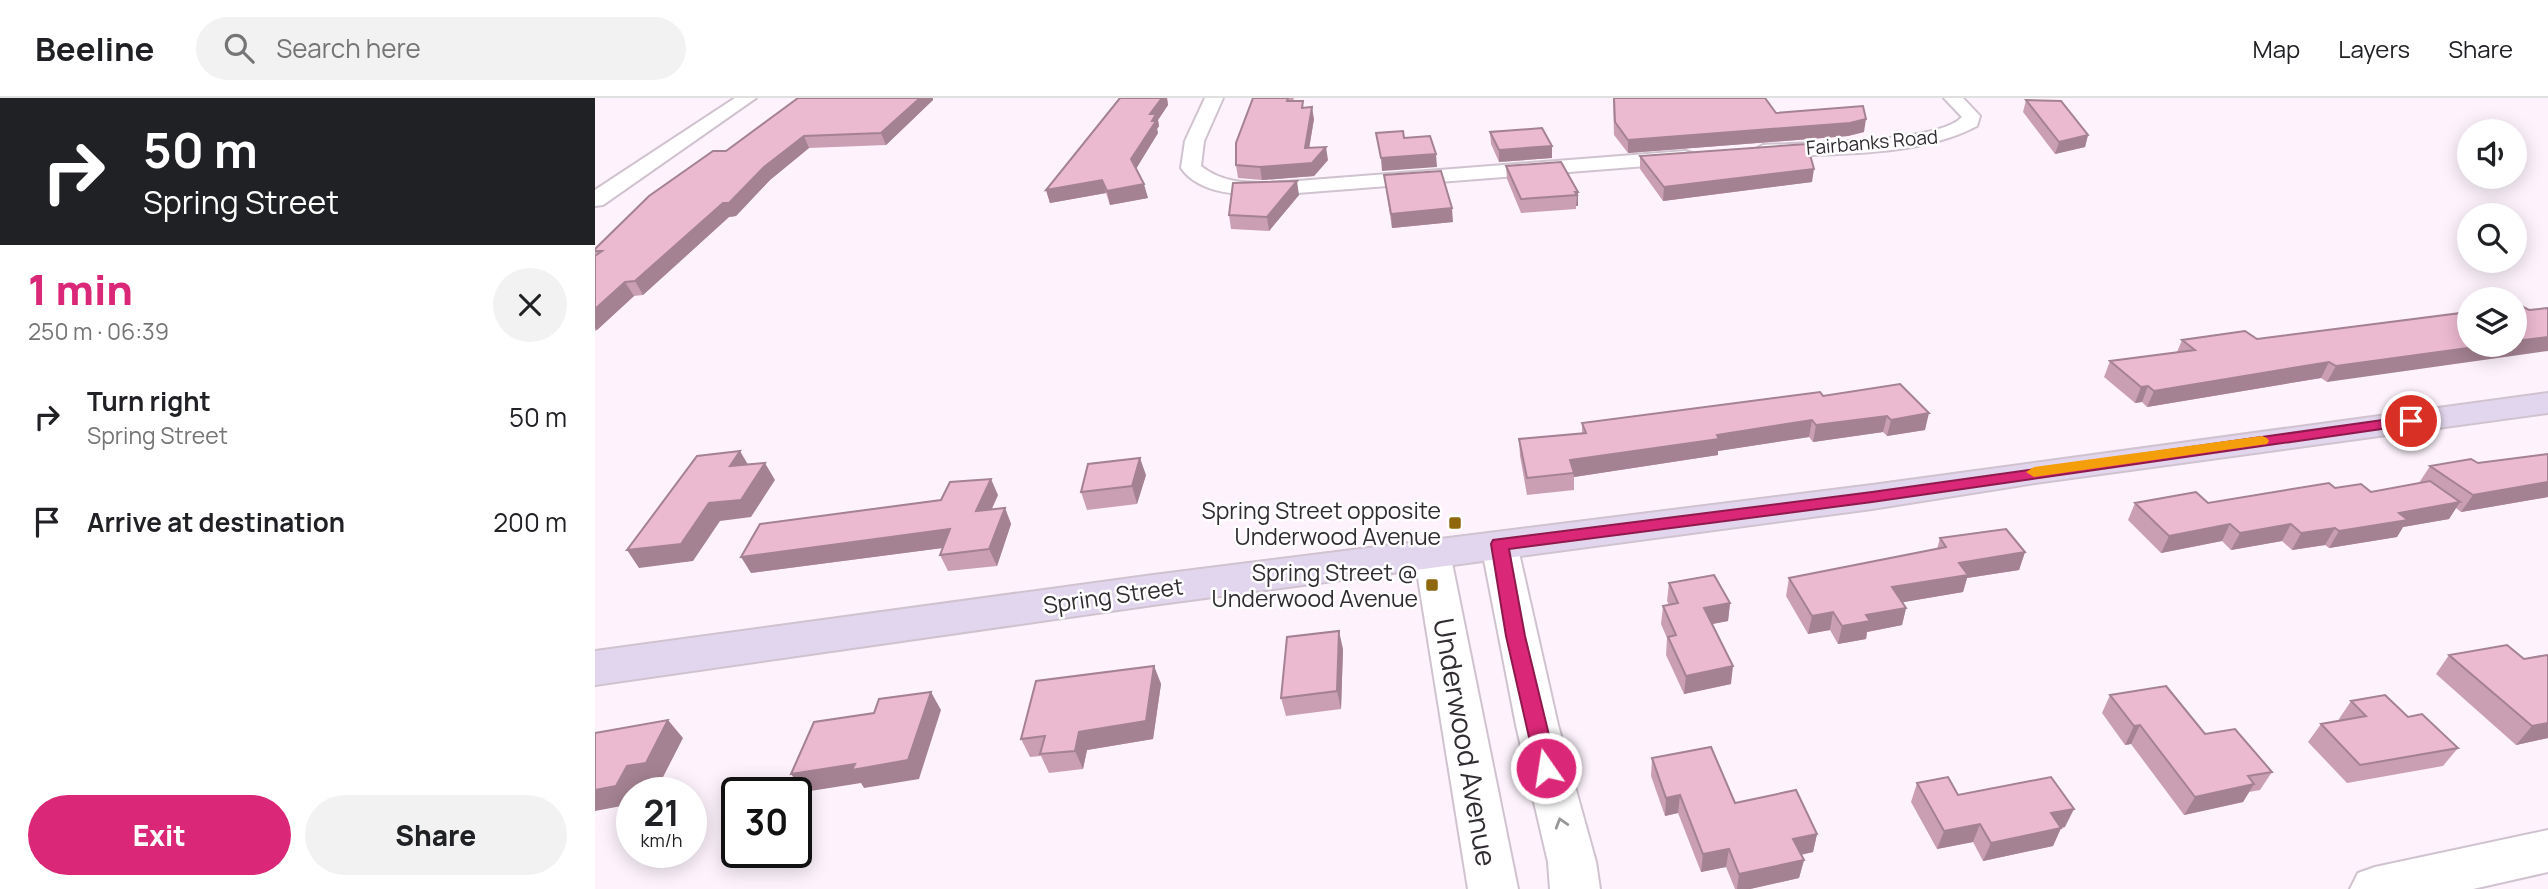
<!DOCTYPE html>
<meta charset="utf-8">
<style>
body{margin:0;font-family:Manrope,sans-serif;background:#f2f2f2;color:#202124;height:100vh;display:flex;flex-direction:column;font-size:26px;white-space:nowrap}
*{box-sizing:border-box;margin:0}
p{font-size:23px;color:#757577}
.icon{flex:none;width:38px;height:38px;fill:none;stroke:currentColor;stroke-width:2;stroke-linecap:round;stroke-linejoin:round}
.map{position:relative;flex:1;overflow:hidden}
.side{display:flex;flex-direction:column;background:#fff;width:595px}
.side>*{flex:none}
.banner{background:#202124;color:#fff;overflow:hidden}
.controls{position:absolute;left:1862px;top:21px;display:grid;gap:14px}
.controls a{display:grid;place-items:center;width:70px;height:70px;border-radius:50%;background:#fff;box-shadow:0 4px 18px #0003;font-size:35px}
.speed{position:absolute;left:21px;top:679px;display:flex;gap:14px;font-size:35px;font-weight:700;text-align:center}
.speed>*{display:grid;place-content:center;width:91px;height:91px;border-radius:50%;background:#fff;box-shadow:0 4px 18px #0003;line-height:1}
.speed small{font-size:18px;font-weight:400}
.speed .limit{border:4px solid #111;border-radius:10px;background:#fff;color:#111}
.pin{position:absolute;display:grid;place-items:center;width:60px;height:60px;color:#fff;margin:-30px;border:4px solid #fff;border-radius:50%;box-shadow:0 2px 7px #0007}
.me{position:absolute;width:77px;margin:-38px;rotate:347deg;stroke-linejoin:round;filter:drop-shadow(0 0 5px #0008)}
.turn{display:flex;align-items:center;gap:24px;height:147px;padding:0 28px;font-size:32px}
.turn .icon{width:91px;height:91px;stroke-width:2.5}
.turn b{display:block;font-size:49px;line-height:60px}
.round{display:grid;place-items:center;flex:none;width:74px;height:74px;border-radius:37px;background:#f2f2f2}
.summary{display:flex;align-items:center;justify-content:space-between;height:119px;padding:0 28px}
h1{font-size:42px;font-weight:800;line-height:52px;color:#db2777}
.action{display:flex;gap:14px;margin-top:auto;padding:14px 28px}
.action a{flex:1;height:80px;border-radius:42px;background:#db2777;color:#fff;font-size:28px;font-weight:800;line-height:80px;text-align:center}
.action a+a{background:#f2f2f2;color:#202124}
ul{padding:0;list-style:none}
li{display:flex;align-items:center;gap:21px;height:105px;padding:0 28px}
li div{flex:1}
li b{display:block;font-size:26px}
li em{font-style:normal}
header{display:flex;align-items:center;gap:42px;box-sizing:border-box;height:98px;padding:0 35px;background:#fff;border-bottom:2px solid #e0e0e0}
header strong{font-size:33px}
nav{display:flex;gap:38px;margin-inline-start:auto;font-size:24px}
.search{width:490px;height:63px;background:#f2f2f2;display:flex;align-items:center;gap:18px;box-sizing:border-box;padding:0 24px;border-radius:38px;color:#757577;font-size:26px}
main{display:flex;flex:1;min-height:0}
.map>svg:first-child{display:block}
</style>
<header>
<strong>Beeline</strong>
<div class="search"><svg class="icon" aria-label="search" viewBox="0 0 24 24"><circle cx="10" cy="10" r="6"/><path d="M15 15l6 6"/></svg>Search here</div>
<nav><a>Map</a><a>Layers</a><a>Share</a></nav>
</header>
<main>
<section class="side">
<div class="banner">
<div class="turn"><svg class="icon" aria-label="right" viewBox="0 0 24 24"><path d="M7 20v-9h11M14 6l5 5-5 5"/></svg><div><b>50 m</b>Spring Street</div></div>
</div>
<div class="summary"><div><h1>1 min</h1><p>250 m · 06:39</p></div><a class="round"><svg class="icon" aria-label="close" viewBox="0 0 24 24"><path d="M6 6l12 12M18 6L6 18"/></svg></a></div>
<ul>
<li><svg class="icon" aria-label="right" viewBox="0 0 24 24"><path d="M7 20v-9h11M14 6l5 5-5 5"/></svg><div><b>Turn right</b><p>Spring Street</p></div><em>50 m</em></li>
<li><svg class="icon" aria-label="arrive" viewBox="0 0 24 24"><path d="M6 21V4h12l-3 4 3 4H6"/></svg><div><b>Arrive at destination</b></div><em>200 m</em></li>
</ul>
<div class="action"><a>Exit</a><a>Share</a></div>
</section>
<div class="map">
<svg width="1953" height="791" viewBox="0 0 1953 791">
<rect width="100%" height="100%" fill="#fef3fd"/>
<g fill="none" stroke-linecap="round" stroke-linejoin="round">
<g stroke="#d0c3cf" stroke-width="4">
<path id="minor" d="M 140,0 L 161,0 L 8,107 L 0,108 L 0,92 Z
M 610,0 L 628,0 L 609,43 L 606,68 C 627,85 652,85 677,85 L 1090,53 L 1097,55 L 1100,59 L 1097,63 L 1090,65 L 677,97 C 647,97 605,97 586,70 L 590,43 Z
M 1349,0 L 1368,0 L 1385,18 L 1382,28 C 1322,60 1235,55 1168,59 L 1158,53 L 1168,47 C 1207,45 1344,45 1367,19 Z
M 904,434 L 916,438 L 922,446 L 963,627 L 1001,764 L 1005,791 L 955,791 L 953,764 L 921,627 L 886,446 L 892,438 Z
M 837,443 L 850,447 L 855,455 L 923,791 L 873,791 L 819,455 L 824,447 Z
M 1953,732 L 1953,774 L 1878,791 L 1755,791 L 1763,775 L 1780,769 Z"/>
</g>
<g stroke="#d0c3cf" stroke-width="4">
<path id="secondary" d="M 1953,295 L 1953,315 L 1440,385 L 1277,411 L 558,507 L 0,587 L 0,553 L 558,477 L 1277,387 Z"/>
</g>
<use href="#minor" fill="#fff" fill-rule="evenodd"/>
<use href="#secondary" fill="#e2d6ee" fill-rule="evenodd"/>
</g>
<path fill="#ca9fb3" d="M 203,0 L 338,0 L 338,2 L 291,47 L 214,50 L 175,82 L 141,118 L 134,119 L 48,197 L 39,198 L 2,232 L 0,233 L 0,151 Z
M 525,0 L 572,0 L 573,7 L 563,22 L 564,28 L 562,31 L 563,35 L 541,71 L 553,100 L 515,107 L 511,95 L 455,105 L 451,92 Z
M 658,0 L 699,0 L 698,3 L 709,9 L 719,21 L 714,50 L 733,62 L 719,78 L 667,82 L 643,80 L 641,67 Z
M 1018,0 L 1170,0 L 1181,15 L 1269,34 L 1253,38 L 1033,55 L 1019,37 Z
M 1431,2 L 1493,37 L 1490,49 L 1460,56 L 1428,14 Z
M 895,34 L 957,60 L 904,64 L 896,46 Z
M 1045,58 L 1217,84 L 1068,103 L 1045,71 Z
M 911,68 L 983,94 L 983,108 L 981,108 L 981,111 L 926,115 L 912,81 Z
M 789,77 L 858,124 L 797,130 Z
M 704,97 L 674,133 L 636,131 L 634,117 Z
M 1874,214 L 1732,284 L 1726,280 L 1552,309 L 1547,304 L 1540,305 L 1509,279 L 1515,263 L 1582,254 L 1587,242 L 1662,241 Z
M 1305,286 L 1330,332 L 1292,338 L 1288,334 L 1218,344 L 1214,339 L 1123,353 L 1123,357 L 979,379 L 979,392 L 932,397 L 925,358 L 924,341 L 987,336 L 987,325 L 1228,298 Z
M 1953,356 L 1953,399 L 1866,414 L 1861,410 L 1854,421 L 1808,429 L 1802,439 L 1734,450 L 1730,447 L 1697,452 L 1687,443 L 1636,452 L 1627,443 L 1566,455 L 1533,422 L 1540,405 L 1613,405 L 1740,390 L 1776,394 L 1824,385 L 1835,368 L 1883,365 Z
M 551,377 L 542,406 L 492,412 L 486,394 Z
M 403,397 L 397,411 L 410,410 L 416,426 L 402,468 L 353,473 L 345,457 L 347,450 L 156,475 Z
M 1345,440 L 1430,454 L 1424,472 L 1372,480 L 1368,494 L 1308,504 L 1311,510 L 1307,527 L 1272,534 L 1271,541 L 1243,546 L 1235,532 L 1213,536 L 1191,498 L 1194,480 L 1342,451 Z
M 1074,485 L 1135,505 L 1133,523 L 1117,526 L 1136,586 L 1089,596 L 1071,557 L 1072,540 L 1066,526 L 1068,508 L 1074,507 L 1072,503 Z
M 748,551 L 746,611 L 691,618 L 686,600 Z
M 1854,557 L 1929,561 L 1953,558 L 1953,640 L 1921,647 L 1841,576 Z
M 559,568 L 566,586 L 558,641 L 492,652 L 488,671 L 454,675 L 446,658 L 435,659 L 426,641 Z
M 1515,597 L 1610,636 L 1677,674 L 1665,692 L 1654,694 L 1648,704 L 1589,717 L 1536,646 L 1530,647 L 1507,615 Z
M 1756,603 L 1813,619 L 1863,650 L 1848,668 L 1752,685 L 1713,644 L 1726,626 L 1745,623 L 1744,621 Z
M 1057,660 L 1140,705 L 1222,736 L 1218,754 L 1206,757 L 1209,762 L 1204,780 L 1155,791 L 1140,791 L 1131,769 L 1106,774 L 1083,715 L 1070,718 L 1056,678 Z
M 1322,685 L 1363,697 L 1470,729 L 1466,730 L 1458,748 L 1388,763 L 1378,744 L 1342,751 L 1316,704 Z"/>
<path fill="#a48292" d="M 325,0 L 338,0 L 338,2 L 291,47 L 286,35 Z
M 567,0 L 572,0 L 573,7 L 563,22 L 564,28 L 562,31 L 563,35 L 539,74 L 536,61 L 555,16 Z
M 717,9 L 719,21 L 712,63 L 710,50 Z
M 1271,21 L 1269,34 L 1253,38 L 1033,55 L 1033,42 Z
M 1493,37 L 1490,49 L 1460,56 L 1464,44 Z
M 209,38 L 214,50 L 175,82 L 141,118 L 134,119 L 48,197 L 40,183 L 169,69 Z
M 957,48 L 957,60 L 904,64 L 904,52 Z
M 731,49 L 733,62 L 719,78 L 667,82 L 665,69 Z
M 841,56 L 842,69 L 787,73 L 786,60 Z
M 1219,71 L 1217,84 L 1068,103 L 1069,89 Z
M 507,82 L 511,95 L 455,105 L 451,92 Z
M 702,83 L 704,97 L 674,133 L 672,119 Z
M 549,86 L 553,100 L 515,107 L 512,93 Z
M 980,94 L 983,94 L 983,108 L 981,108 L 982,97 Z
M 857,110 L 858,124 L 797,130 L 796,116 Z
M 30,184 L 39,198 L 2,232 L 0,230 L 0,211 Z
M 1953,239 L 1953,253 L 1732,284 L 1741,268 L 1895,247 L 1920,247 L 1920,243 Z
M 1734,264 L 1726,280 L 1552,309 L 1559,293 Z
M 1553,288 L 1547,304 L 1540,305 L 1546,289 Z
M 1334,315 L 1330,332 L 1292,338 L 1296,322 Z
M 1292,318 L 1288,334 L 1218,344 L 1221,327 Z
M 1217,322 L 1214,339 L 1123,353 L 1123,357 L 979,379 L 975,362 L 1122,337 Z
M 145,353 L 155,370 L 135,368 Z
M 545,360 L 551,377 L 542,406 L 537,388 Z
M 170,365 L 180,382 L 156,419 L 125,423 L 98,463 L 44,470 L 32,452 L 114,405 Z
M 396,381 L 403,397 L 388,429 L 381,413 Z
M 1953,384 L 1953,399 L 1866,414 L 1878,397 Z
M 1865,404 L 1854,421 L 1808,429 L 1802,439 L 1734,450 L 1744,433 L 1804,415 Z
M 410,410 L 416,426 L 402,468 L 394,451 Z
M 1635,426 L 1627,443 L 1566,455 L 1574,438 Z
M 1696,426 L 1687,443 L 1636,452 L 1645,435 Z
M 1740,430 L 1730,447 L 1697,452 L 1706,435 Z
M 355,431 L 363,448 L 156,475 L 146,459 Z
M 1430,454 L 1424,472 L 1372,480 L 1368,494 L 1292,507 L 1297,489 L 1364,465 Z
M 1135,505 L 1133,523 L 1107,528 L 1109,510 Z
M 1311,510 L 1307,527 L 1272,534 L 1271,541 L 1243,546 L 1247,528 L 1271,517 Z
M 1238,514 L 1235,532 L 1213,536 L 1217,518 Z
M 744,533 L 748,551 L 746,611 L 742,593 Z
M 559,568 L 566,586 L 558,641 L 492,652 L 488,671 L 480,653 L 484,634 Z
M 1138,568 L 1136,586 L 1089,596 L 1091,578 Z
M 336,594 L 346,612 L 324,681 L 269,690 L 266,685 L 209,694 L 196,676 L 260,666 Z
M 73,622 L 88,640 L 66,683 L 47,687 L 43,695 L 37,695 L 37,706 L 0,713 L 0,690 L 32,668 Z
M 1953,625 L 1953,640 L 1921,647 L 1937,628 Z
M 1545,627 L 1536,646 L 1530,647 L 1539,628 Z
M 1659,686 L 1648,704 L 1589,717 L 1600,699 Z
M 1085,697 L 1083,715 L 1070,718 L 1071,700 Z
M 1479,711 L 1470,729 L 1448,734 L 1456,715 Z
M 1385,726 L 1378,744 L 1342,751 L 1349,733 Z
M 1466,730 L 1458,748 L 1388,763 L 1396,745 Z
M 1222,736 L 1218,754 L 1194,759 L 1198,741 Z
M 1134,751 L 1131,769 L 1106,774 L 1108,756 Z
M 1209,762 L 1204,780 L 1155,791 L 1142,791 L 1144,776 Z"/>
<path fill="#ebb9d0" stroke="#a48292" stroke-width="2" d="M 203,0 L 325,0 L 286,35 L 209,38 L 169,69 L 134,105 L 128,105 L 40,183 L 30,184 L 0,211 L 0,158 L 7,153 L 0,153 L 0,151 L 54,98 L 118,53 L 131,53 Z
M 525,0 L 567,0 L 555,16 L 561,16 L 557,23 L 561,23 L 536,61 L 549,86 L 512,93 L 507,82 L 451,92 Z
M 658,0 L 693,0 L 692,3 L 708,3 L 707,10 L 717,9 L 710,50 L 731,49 L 717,65 L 665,69 L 641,67 L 641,45 Z
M 1019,0 L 1170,0 L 1181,15 L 1268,8 L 1271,21 L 1255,25 L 1033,42 L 1020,24 Z
M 1431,2 L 1466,3 L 1493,37 L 1464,44 Z
M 947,30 L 957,48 L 904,52 L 895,34 Z
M 808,33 L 809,40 L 835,38 L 841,56 L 786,60 L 781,35 Z
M 1212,46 L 1219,71 L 1069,89 L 1045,58 Z
M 966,64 L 983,94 L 980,94 L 982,97 L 926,101 L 911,68 Z
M 846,73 L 857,110 L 796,116 L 789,77 Z
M 702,83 L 672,119 L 634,117 L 638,85 Z
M 1924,207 L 1934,212 L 1953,210 L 1953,239 L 1920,243 L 1920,208 Z
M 1874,214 L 1874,247 L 1895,247 L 1741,268 L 1734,264 L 1559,293 L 1553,288 L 1546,289 L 1515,263 L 1600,252 L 1587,242 L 1650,233 L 1662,241 Z
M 1305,286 L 1334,315 L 1296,322 L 1292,318 L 1221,327 L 1217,322 L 1122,337 L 1124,341 L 975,362 L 979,375 L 932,380 L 924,341 L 991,335 L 987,325 L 1225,294 L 1228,298 Z
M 145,353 L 135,368 L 170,365 L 146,402 L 114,405 L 86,446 L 32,452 L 102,358 Z
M 1953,356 L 1953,384 L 1878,397 L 1835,368 L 1876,361 L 1883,365 Z
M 545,360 L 537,388 L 486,394 L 493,366 Z
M 396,381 L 381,413 L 410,410 L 394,451 L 345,457 L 355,431 L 146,459 L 165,426 L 346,402 L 355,384 Z
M 1835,383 L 1865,404 L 1804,415 L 1813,422 L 1744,433 L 1740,430 L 1706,435 L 1696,426 L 1645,435 L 1635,426 L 1574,438 L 1540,405 L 1601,394 L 1613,405 L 1734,385 L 1740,390 L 1766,386 L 1776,394 Z
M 1411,431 L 1430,454 L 1364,465 L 1373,477 L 1297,489 L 1311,510 L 1271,517 L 1275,523 L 1247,528 L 1238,514 L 1217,518 L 1194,480 L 1351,449 L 1345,440 Z
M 1119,477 L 1135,505 L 1109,510 L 1138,568 L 1091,578 L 1073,539 L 1081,537 L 1068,508 L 1083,505 L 1074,485 Z
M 744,533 L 742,593 L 686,600 L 692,539 Z
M 1912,547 L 1929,561 L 1952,557 L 1953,558 L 1953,625 L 1937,628 L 1854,557 Z
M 559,568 L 551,623 L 484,634 L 480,653 L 445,656 L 450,638 L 426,641 L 441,583 Z
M 1571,588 L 1610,636 L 1640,631 L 1677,674 L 1653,678 L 1659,686 L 1600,699 L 1545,627 L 1539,628 L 1515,597 Z
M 336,594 L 313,662 L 257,672 L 260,666 L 196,676 L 219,624 L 279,615 L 284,601 Z
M 1790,597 L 1813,619 L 1827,616 L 1863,650 L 1765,667 L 1726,626 L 1771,618 L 1756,603 Z
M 73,622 L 51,665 L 32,668 L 21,688 L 0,692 L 0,635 Z
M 1116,649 L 1140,705 L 1201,692 L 1222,736 L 1198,741 L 1209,762 L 1144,776 L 1134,751 L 1108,756 L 1085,697 L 1071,700 L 1057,660 Z
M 1353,679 L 1363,697 L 1456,679 L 1479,711 L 1456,715 L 1466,730 L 1396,745 L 1385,726 L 1349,733 L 1322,685 Z"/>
<defs><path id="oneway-chevron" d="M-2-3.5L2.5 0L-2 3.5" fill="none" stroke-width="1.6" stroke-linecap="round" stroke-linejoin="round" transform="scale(1.75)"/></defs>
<use stroke="#989698" href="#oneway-chevron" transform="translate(966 725) rotate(-107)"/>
<path fill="#db2777" stroke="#8e194d" stroke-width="2" d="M 1816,318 L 1821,320 L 1823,323 L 1821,326 L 1277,404 L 914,451 L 930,538 L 962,670 L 959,676 L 951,679 L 944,676 L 941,670 L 911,538 L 896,446 L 898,442 L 1277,394 Z"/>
<path fill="#f59e0b" d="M 1667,338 L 1672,340 L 1674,343 L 1672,346 L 1439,379 L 1431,374 L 1439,369 Z"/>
<g fill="#8f670d" stroke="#fff" stroke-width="2.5">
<rect x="853" y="418" width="14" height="14" rx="3.5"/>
<rect x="830" y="480" width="14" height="14" rx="3.5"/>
</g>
<g text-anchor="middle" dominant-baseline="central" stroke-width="5" stroke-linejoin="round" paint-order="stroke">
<g font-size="19" fill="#312c31" stroke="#fff">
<text transform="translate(1277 44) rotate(-5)">Fairbanks Road</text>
</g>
<g font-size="23" fill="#312c31" stroke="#fff" text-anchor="end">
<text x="846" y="412">Spring Street opposite<tspan x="846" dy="26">Underwood Avenue</tspan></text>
<text x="823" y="474">Spring Street @<tspan x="823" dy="26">Underwood Avenue</tspan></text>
</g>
<g font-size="23" fill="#312c31" stroke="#fff">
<text transform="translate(518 497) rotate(-8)">Spring Street</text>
</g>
<g font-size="28" fill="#312c31" stroke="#fff">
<text transform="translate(871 644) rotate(80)">Underwood Avenue</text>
</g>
</g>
</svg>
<div class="controls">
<a><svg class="icon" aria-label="sound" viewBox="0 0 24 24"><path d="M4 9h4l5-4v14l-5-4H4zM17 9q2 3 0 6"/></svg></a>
<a><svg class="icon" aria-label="search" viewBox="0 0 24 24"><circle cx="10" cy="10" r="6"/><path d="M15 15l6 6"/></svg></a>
<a><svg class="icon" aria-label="layers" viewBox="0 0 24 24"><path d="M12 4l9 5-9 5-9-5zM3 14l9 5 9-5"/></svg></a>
</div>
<div class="speed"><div>21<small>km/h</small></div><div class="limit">30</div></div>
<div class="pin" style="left:1816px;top:323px;background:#d93025"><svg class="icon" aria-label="arrive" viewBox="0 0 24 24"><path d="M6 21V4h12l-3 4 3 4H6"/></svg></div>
<svg class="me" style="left:951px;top:670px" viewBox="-20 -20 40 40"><circle r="17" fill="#db2777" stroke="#fff" stroke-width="3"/><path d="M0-11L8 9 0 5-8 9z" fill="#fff"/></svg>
</div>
</main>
